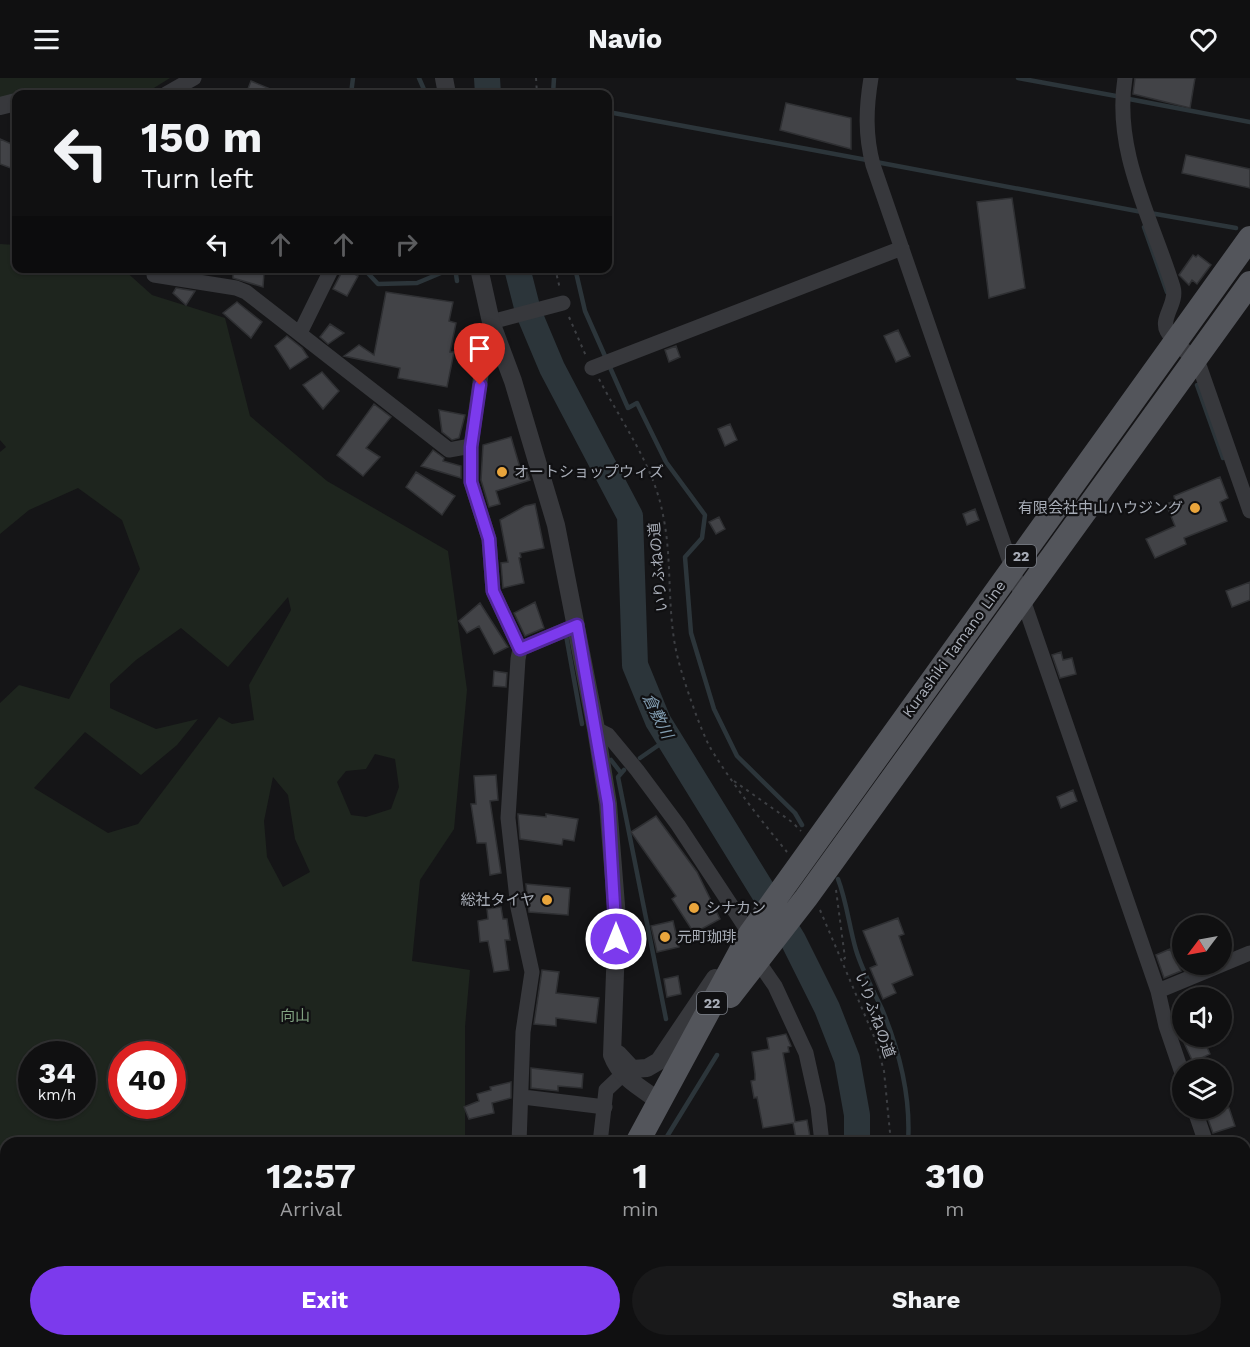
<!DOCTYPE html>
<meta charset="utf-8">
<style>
body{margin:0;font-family:"Work Sans","Noto Sans JP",sans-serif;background:#19191a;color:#f1f3f6;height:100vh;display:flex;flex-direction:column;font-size:22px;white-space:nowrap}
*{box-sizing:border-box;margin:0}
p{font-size:20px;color:#9c9d9f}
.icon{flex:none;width:33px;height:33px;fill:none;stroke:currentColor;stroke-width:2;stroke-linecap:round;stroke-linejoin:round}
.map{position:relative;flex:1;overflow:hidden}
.sheet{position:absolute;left:0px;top:1059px;width:1251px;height:210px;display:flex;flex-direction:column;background:#101011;border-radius:18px 18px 0 0;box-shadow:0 2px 4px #0004,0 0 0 2px #303031}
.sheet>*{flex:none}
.guide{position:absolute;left:12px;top:12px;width:600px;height:183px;border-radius:12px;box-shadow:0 2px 4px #0004,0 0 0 2px #303031;background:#101011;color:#f1f3f6;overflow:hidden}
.needle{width:39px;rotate:238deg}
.tools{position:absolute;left:1172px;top:837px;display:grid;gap:12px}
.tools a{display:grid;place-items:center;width:60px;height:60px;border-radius:50%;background:#101011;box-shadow:0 2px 4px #0004,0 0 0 2px #303031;font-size:30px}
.speed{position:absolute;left:18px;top:963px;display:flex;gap:12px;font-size:30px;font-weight:700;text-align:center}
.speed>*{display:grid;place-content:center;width:78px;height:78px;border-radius:50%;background:#101011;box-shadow:0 2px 4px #0004,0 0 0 2px #303031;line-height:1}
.speed small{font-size:15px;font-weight:400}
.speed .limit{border:9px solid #d22;background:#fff;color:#111}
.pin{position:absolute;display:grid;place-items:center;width:51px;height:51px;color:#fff;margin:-62px -26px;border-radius:50% 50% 50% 0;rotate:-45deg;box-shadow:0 0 6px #0007}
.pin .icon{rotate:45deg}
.me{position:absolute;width:66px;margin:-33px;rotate:0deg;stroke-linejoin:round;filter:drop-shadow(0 0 4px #0008)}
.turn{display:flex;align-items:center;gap:21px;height:126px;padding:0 30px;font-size:27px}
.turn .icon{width:78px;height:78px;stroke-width:2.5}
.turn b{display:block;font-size:42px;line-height:51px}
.lanes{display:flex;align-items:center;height:57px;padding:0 30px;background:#0003;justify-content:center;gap:30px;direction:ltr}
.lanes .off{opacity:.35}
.eta{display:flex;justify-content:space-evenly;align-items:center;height:102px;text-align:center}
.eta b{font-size:36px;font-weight:700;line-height:42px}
.cta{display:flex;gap:12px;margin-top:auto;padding:12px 30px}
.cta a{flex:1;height:69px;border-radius:36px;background:#7c3aed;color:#fff;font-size:24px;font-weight:700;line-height:69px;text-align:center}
.cta a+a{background:#19191a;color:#f1f3f6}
header{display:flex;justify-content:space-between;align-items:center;height:78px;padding:0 30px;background:#101011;font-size:27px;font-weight:700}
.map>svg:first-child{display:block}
</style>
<header><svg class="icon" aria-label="menu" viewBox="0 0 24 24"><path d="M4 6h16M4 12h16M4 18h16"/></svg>Navio<svg class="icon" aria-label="heart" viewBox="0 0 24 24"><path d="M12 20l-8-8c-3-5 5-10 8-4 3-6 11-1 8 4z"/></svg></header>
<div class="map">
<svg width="1250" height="1269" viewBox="0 0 1250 1269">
<rect width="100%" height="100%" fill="#151517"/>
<path fill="#1e251e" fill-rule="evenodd" d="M 0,0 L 170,0 L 149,13 L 120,16 L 16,16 L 0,34 Z
M 0,166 L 16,167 L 16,190 L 123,191 L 152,217 L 225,240 L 250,338 L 327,403 L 448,473 L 467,612 L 454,751 L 420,802 L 412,883 L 470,892 L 465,949 L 465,1065 L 6,1065 L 6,1263 L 106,1263 L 93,1269 L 0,1269 L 0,625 L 19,607 L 69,621 L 140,491 L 122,442 L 78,410 L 29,432 L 0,456 L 0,374 L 6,369 L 0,362 ZM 288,519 L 291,532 L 249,607 L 254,642 L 232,646 L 219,639 L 138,746 L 108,755 L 34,710 L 85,654 L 141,697 L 177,667 L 198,641 L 156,651 L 110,630 L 110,606 L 136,582 L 181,550 L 228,589 ZM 375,676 L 395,681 L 399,709 L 391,731 L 366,739 L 351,737 L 337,704 L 346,693 L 366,691 ZM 273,699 L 288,717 L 295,761 L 310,794 L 283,809 L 267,779 L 264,743 ZM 32,976 L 82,976 L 82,1028 L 32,1028 ZM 122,976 L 172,976 L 172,1028 L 122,1028 Z
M 131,1263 L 449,1263 L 447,1269 L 154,1269 Z"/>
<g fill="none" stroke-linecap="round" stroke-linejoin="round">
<path stroke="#2c353a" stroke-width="4.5" d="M 419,0 L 426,16
M 1018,0 L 1116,18
M 351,16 L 353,0
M 553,16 L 554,0
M 1129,21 L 1250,44
M 608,34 L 867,82
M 876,84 L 1142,134
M 1150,135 L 1236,150
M 1144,149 L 1167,214
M 363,190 L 378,206 L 417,205 L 448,192 L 456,194
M 455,190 L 457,203
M 575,190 L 585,233 L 628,330 L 637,325 L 666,384 L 705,437 L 702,460 L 685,479 L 691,555 L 714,631 L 737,678 L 795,735 L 802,747
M 1197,307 L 1223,380
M 566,557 L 582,646
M 640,680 L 669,660
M 611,682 L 621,695
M 624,692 L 618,699 L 666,941
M 838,801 C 847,825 849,848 856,872 C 862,892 873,912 882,931 C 899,972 911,1020 908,1065
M 663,1065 L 717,977
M 1245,1188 L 1250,1186
M 628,1263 L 628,1269
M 828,1263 L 829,1269
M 898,1263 L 898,1269
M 1041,1269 L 1057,1263"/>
<path stroke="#2c353a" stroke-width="26" d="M 487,0 L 488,16
M 517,190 L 528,233 L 552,290 L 630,438 L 635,587 L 658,643 L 793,862 L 827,930 L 847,981 L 857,1037 L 857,1065
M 732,1269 L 739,1263"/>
</g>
<path fill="#424347" stroke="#2f3033" stroke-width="1.5" d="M 1135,0 L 1195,0 L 1190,30 L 1133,16 Z
M 251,3 L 282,16 L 246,16 Z
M 786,25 L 851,40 L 851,71 L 780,52 Z
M 0,61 L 16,68 L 16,92 L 0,86 Z
M 1186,77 L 1250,91 L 1250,110 L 1182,95 Z
M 1012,120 L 1025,210 L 989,220 L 977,124 Z
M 1193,177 L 1196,179 L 1198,177 L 1211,187 L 1197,206 L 1192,202 L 1189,207 L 1179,197 Z
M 233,190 L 261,190 L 264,194 L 263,209 L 233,200 Z
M 344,190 L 358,198 L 347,218 L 333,211 Z
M 176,210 L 195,213 L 186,227 L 173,215 Z
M 386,214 L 453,224 L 449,243 L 456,245 L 450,274 L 454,274 L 447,309 L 398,300 L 400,290 L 344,278 L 359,267 L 374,277 Z
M 237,224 L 262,244 L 251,260 L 223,235 Z
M 330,246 L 344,255 L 328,266 L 320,259 Z
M 898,252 L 910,278 L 896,284 L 884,258 Z
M 287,258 L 302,270 L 308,279 L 290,291 L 275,268 Z
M 676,268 L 680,279 L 669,284 L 665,272 Z
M 322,294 L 339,313 L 323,331 L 303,307 Z
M 374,326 L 391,339 L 366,370 L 380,379 L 363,398 L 337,377 Z
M 439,332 L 465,337 L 459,360 L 452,362 L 442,354 Z
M 730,346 L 737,362 L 725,368 L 718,351 Z
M 511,359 L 521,393 L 526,391 L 530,402 L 496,413 L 500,426 L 489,429 L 481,402 L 483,367 Z
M 433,372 L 444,380 L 443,383 L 461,388 L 461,400 L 421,388 Z
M 416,394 L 455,418 L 442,437 L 406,409 Z
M 1220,399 L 1228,420 L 1220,424 L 1227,443 L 1184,460 L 1186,466 L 1155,480 L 1146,461 L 1175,448 L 1166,426 L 1175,423 L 1174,418 Z
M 535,426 L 544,470 L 520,475 L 521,479 L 519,480 L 524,505 L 503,510 L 501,485 L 508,484 L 500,442 L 525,428 Z
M 975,431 L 979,442 L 967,447 L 963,436 Z
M 719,439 L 725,451 L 716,456 L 709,444 Z
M 1250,504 L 1250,522 L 1232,529 L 1226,513 Z
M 535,524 L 544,550 L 525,558 L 514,535 Z
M 480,525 L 508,569 L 494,576 L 479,548 L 467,555 L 459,543 Z
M 1061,574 L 1063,582 L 1072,580 L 1076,596 L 1060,600 L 1052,577 Z
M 494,593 L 507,595 L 506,609 L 493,608 Z
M 496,697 L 498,722 L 490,723 L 501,795 L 490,797 L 486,765 L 477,765 L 471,726 L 476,726 L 474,698 Z
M 1073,712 L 1077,723 L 1061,730 L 1057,719 Z
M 518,736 L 546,739 L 546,736 L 578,741 L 574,763 L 563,761 L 562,767 L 520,761 Z
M 656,738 L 697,794 L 720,841 L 694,855 L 672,821 L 676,818 L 631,754 Z
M 526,806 L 570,810 L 568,837 L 529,834 Z
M 501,829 L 503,841 L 507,841 L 510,862 L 505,862 L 509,892 L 494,894 L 488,863 L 480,864 L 478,843 L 488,841 L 487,831 Z
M 898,840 L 904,856 L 899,858 L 913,897 L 892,906 L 896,915 L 883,921 L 870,890 L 877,887 L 863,853 Z
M 673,843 L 679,869 L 657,874 L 651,848 Z
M 1170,871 L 1181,893 L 1164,900 L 1156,877 Z
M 542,892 L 559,894 L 556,915 L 599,920 L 596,945 L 556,940 L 556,948 L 534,946 Z
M 678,898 L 681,916 L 667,919 L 664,901 Z
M 786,956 L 791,968 L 788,969 L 789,974 L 783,975 L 795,1044 L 807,1042 L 811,1065 L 797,1065 L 793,1045 L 763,1050 L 757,1019 L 754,1020 L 751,1003 L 755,1002 L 755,996 L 752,974 L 769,971 L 767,960 Z
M 1181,958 L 1202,958 L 1210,976 L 1193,984 Z
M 531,990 L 583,996 L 582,1010 L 558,1008 L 558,1013 L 531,1010 Z
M 511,1004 L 511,1020 L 492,1025 L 494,1035 L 469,1041 L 464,1029 L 479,1023 L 477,1016 L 491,1012 L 490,1009 Z
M 1204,1030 L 1229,1030 L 1235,1048 L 1213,1055 Z"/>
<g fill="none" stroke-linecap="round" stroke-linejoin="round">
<path stroke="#3d3f43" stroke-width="2" stroke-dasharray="3 4.5" stroke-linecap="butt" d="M 536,0 L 537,16
M 555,190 L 560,211
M 569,239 L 586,278
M 599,301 C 622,345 654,388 663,437 C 673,484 666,534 678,581 C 683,601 701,654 711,671 C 733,707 760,741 787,774
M 734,703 L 792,744 L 801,753
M 836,812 L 845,880 L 843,882
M 820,832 L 875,961 L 884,993 L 891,1065
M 838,1263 L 839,1269
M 768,1269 L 775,1263"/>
<path stroke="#37383c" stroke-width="15" d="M 871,0 C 866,30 865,57 873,87 L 1158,913 L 1166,948 L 1182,995
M 1125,0 C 1113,73 1152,141 1173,209 C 1178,225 1160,240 1167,253 C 1175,268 1192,275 1200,290 L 1250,433
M 166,16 L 194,0
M 154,190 L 154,197 L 236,210 L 246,214 L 449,372 L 471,368
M 300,255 L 332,190
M 592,290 L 902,170
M 520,571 L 493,513 L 489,461 L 471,404 L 471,368 L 487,254 L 491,244 L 563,225
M 596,651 L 608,657 L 637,692 L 678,747 L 750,856
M 757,882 L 775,908 L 806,975 L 818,1029 L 822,1065
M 1158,913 L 1250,875
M 523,1019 L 605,1029
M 1194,1030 L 1206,1065
M 519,1065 L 523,954 L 532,894 L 518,830 L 508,740 L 518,581 L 520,571 L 577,547
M 600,1065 L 606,1012 L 623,996
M 1245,1179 L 1250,1176
M 531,1263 L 534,1269
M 809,1263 L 812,1269
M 1214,1263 L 1220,1269
M 682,1269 L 691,1263
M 1018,1269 L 1033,1263"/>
<path stroke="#37383c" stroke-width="18" d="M 444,0 L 447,16
M 0,28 L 16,24
M 479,190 L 491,244 L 513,303 L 556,447 L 596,651 L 608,726 L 617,840 L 612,977 C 620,999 639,1009 658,1022
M 618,976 L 632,991 L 647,990 L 659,983 L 715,900"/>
<path stroke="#53555b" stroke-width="24" d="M 730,918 L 806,820 L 1250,205
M 637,1065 L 750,856 L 1250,160
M 572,1269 L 573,1263"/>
</g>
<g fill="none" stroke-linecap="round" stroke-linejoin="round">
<g stroke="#51269a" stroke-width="15">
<path id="route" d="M 480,307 L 471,369 L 471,404 L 489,461 L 493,513 L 520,571 L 577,547 L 608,726 L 616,861"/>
</g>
<use href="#route" stroke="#7c3aed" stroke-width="10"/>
</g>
<g fill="#e9a53c" stroke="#101012" stroke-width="2">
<circle cx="502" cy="394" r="6"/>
<circle cx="1195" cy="430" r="6"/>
<circle cx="547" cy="822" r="6"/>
<circle cx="694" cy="830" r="6"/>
<circle cx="665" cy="859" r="6"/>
</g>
<g text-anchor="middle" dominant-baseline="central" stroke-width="4.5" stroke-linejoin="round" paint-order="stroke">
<g fill="#101012" stroke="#7a7e86" stroke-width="1.5">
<rect x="1006" y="467" width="30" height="22" rx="4.5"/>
<rect x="697" y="914" width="30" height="22" rx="4.5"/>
</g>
<g font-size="14" font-weight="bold" fill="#a8adb7">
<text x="1021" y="478">22</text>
<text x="712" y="925">22</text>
</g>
<g font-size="15" fill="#a8adb7" stroke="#101012" text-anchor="start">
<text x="514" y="394">オートショップウィズ</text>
<text x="1183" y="430" text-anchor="end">有限会社中山ハウジング</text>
<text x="535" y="822" text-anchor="end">総社タイヤ</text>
<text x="706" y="830">シナカン</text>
<text x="677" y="859">元町珈琲</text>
</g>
<g font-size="15" fill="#a8adb7" stroke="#101012">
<text transform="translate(658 489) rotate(-95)">いりふねの道</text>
<text transform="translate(954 571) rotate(-54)">Kurashiki Tamano Line</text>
<text transform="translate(875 937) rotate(70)">いりふねの道</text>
</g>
<g font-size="15" fill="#80a180" stroke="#101012">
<text x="295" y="938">向山</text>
</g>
<g font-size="16" font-style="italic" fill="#819cb0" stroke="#101012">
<text transform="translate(658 638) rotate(64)">倉敷川</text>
</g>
</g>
</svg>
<div class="tools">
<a><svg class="needle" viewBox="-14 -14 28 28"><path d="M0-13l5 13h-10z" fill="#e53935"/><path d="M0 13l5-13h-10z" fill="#9c9d9f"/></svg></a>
<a><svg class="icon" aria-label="sound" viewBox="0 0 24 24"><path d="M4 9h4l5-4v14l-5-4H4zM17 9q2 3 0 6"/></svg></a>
<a><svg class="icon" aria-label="layers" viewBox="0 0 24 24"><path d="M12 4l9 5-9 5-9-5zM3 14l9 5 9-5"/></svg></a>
</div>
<div class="speed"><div>34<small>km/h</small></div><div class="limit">40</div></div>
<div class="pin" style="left:480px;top:307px;background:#d93025"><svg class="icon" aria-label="arrive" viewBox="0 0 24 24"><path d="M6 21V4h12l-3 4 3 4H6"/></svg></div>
<svg class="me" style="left:616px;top:861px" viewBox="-20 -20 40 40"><circle r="17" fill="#7c3aed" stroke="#fff" stroke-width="3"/><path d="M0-11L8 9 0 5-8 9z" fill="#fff"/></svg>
<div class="guide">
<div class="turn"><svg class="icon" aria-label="left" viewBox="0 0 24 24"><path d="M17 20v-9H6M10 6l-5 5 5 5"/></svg><div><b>150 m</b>Turn left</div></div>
<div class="lanes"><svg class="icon" aria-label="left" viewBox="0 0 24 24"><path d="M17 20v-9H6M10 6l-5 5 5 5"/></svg><svg class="icon off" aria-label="ahead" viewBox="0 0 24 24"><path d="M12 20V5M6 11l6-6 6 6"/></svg><svg class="icon off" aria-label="ahead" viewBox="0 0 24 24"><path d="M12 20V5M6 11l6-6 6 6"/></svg><svg class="icon off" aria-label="right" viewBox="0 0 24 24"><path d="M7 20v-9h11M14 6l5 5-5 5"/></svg></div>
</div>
<section class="sheet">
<div class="eta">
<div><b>12:57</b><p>Arrival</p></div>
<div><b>1</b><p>min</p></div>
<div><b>310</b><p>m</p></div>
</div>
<div class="cta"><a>Exit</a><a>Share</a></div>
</section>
</div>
